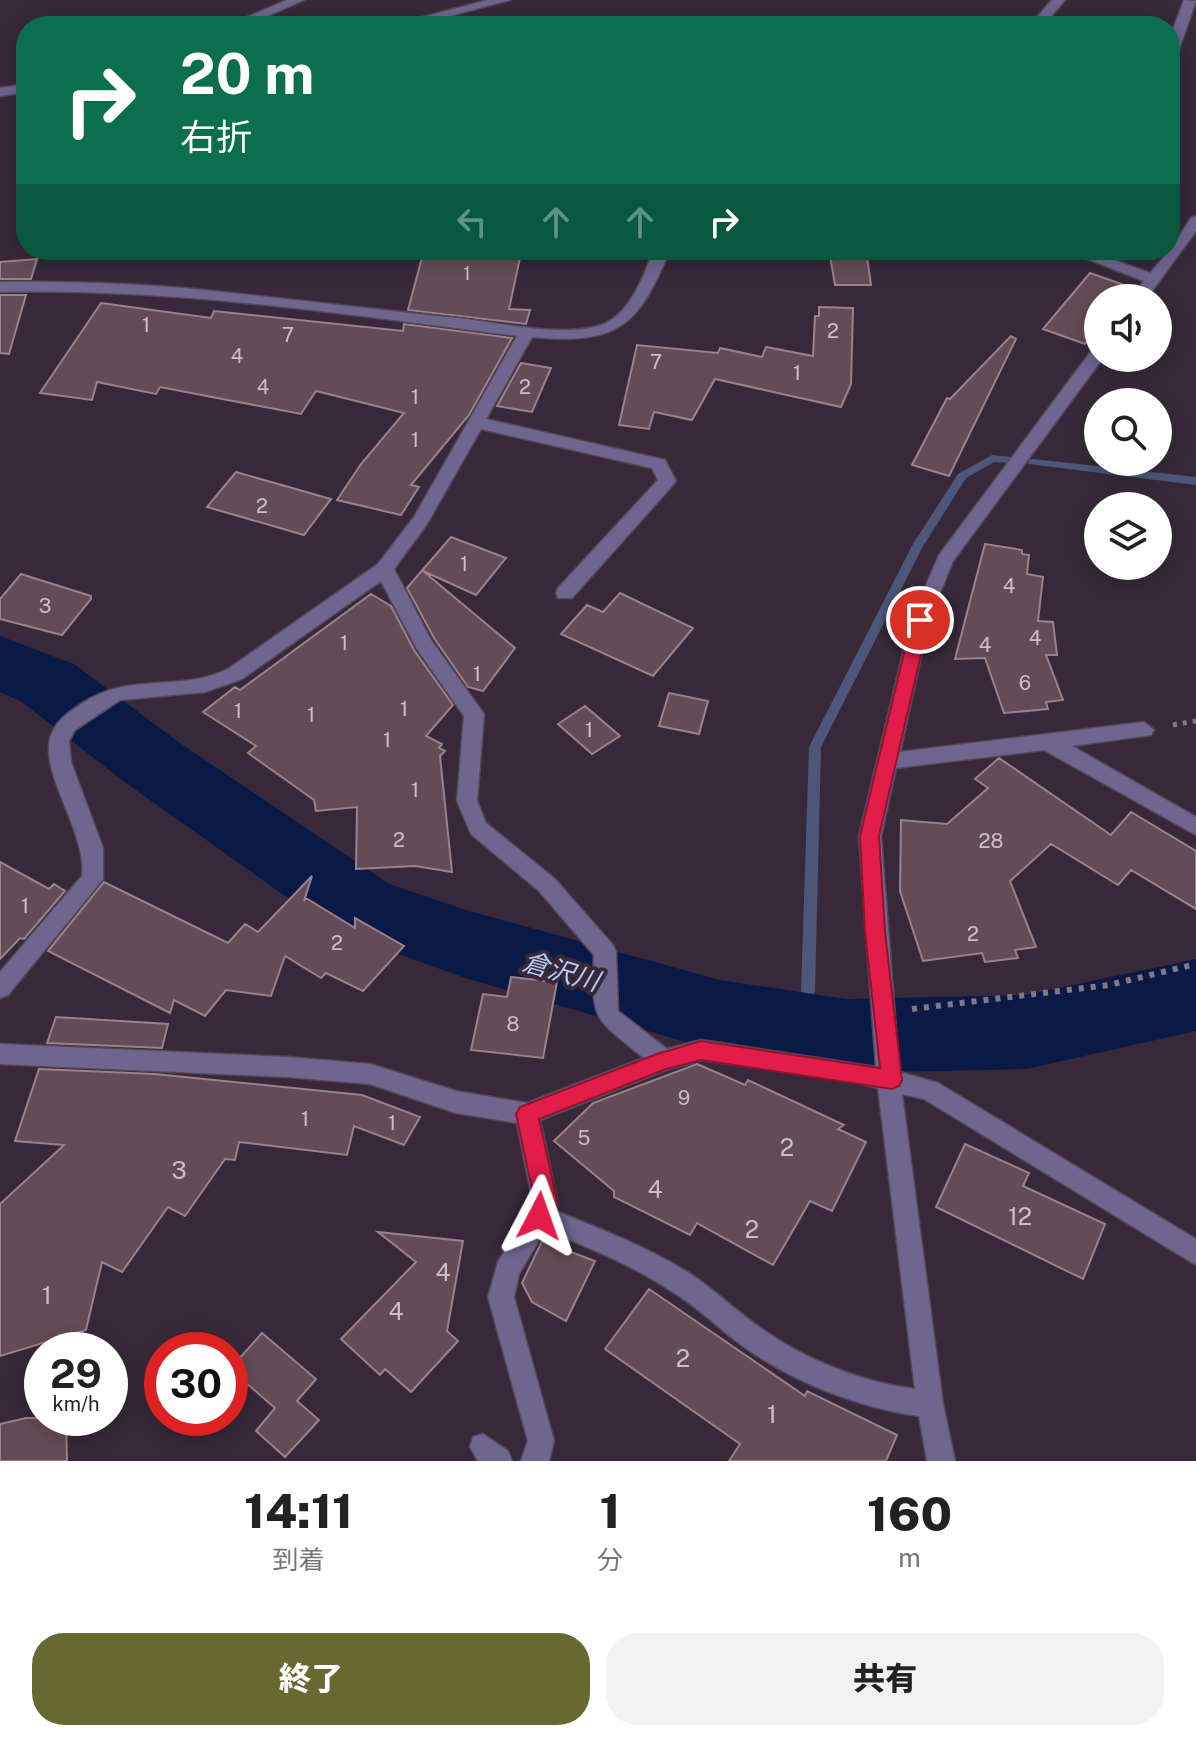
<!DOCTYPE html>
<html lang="ja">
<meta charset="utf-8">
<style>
body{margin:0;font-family:"Public Sans","Noto Sans JP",sans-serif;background:#f2f2f2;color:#222;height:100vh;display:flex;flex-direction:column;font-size:30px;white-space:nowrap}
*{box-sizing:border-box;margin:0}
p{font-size:26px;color:#767676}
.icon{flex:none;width:44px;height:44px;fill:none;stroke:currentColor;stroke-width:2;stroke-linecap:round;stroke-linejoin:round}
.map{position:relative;height:1461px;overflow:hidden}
.panel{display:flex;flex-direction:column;background:#fff;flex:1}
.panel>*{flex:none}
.hud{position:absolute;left:16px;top:16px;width:1164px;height:244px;border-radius:32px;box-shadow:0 4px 20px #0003;background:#0b6e4f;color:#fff;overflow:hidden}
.fabs{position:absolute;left:1084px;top:284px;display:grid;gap:16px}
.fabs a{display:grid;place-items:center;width:88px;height:88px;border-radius:50%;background:#fff;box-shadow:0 4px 20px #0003;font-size:40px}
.speed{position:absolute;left:24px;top:1332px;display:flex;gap:16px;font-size:40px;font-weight:700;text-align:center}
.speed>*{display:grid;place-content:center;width:104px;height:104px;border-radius:50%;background:#fff;box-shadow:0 4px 20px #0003;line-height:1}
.speed small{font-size:20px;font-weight:400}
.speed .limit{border:12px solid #d22;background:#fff;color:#111}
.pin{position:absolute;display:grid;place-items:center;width:68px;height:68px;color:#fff;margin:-34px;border:4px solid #fff;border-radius:50%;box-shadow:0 2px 8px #0007}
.me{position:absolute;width:88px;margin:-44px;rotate:4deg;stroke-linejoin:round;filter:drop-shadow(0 0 6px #0008)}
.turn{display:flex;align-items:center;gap:28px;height:168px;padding:0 32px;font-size:36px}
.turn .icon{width:104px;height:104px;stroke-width:2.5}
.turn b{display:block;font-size:56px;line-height:68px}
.lanes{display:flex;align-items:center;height:76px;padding:0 32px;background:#0003;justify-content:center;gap:40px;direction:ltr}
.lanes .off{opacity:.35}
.eta{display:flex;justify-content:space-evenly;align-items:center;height:136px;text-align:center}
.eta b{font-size:48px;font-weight:800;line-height:56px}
.cta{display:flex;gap:16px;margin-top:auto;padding:16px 32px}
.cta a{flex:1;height:92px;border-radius:32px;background:#686930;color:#fff;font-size:32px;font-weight:800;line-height:92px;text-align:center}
.cta a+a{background:#f2f2f2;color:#222}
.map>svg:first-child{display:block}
</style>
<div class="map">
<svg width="1196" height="1461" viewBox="0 0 1196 1461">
<rect width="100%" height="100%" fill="#372939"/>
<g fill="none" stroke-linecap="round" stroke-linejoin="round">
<path fill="#4e5779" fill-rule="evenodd" d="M 992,455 L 1011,457 L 1016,460 L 1011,463 L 994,462 L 966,478 L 922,548 L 821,747 L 815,991 L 813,995 L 808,997 L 803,995 L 801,991 L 809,747 L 913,544 L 958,474 Z
M 1033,459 L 1196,477 L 1196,485 L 1029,464 L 1028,462 L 1029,460 Z"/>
<path fill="#0a1a46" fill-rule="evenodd" d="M 0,636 L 74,664 L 177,741 L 389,884 L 466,910 L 720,980 L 846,999 L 1026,995 L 1196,959 L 1196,1031 L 1026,1069 L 846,1073 L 720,1052 L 465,978 L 333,930 L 123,781 L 22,702 L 0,692 Z"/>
</g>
<path fill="#644c56" stroke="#9b818b" stroke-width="2" d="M 424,250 L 477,250 L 476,256 L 520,258 L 509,309 L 530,310 L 526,324 L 408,310 Z
M 829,250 L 866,250 L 871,285 L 835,285 Z
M 37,259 L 31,279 L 0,279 L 0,262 Z
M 1090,273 L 1130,287 L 1121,298 L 1098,298 L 1098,327 L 1085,344 L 1043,329 Z
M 0,295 L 26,295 L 9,354 L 0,353 Z
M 101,303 L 211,318 L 214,311 L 403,331 L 404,324 L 512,338 L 469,415 L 411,485 L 419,487 L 401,515 L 337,500 L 361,464 L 404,413 L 316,391 L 301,414 L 160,387 L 156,394 L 97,382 L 92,400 L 40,393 Z
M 819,307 L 853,308 L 851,384 L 841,407 L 715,379 L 692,420 L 654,412 L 649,429 L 619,425 L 637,345 L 718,353 L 720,348 L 762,357 L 766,347 L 813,356 L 815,316 L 819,316 Z
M 1011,336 L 1016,339 L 949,476 L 912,465 L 947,398 L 950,399 Z
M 521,363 L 551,368 L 532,412 L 497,406 Z
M 236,472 L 331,499 L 304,535 L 207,507 Z
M 451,537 L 506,558 L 476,595 L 423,571 L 515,648 L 483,691 L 468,687 L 434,638 L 407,588 Z
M 985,544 L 1022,550 L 1022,554 L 1029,555 L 1027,574 L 1043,577 L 1038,621 L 1053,622 L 1057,655 L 1046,655 L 1063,700 L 1046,702 L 1048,709 L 1004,713 L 985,658 L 955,659 Z
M 21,574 L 91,596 L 91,599 L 62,635 L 0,619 L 0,599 Z
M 620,593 L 693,628 L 653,676 L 561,634 L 587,605 L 603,612 Z
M 371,594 L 391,606 L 414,650 L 453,705 L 426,736 L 442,744 L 439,748 L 445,751 L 440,756 L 452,872 L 415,866 L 356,869 L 357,807 L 316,811 L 314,800 L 248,753 L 256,746 L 203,712 L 235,687 L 240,690 Z
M 669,693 L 708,701 L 699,734 L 659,726 Z
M 585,706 L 620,736 L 592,754 L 558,724 Z
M 999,758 L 1111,835 L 1131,812 L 1196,851 L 1196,909 L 1131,870 L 1118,885 L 1051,844 L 1010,881 L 1036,947 L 1015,950 L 1018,958 L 985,962 L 982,953 L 923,961 L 900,891 L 901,820 L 947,824 L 988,788 L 975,779 Z
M 0,862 L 49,889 L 54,884 L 65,891 L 24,939 L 20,938 L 0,959 Z
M 312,876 L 304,901 L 306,898 L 355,928 L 355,918 L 404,946 L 363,991 L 326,973 L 321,978 L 285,956 L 271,996 L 226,990 L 205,1016 L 174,1000 L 170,1013 L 48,951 L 104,882 L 228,943 L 245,924 L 258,932 Z
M 511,977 L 557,982 L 543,1058 L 471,1050 L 483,994 L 507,997 Z
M 56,1017 L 168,1024 L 162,1048 L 47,1043 Z
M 697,1064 L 745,1085 L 748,1080 L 844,1125 L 838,1129 L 866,1142 L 832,1211 L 810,1201 L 773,1265 L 697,1223 L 690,1235 L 614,1197 L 614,1191 L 554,1141 L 593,1103 Z
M 39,1069 L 155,1074 L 362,1095 L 420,1117 L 404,1145 L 354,1126 L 347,1155 L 239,1142 L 235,1160 L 225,1159 L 185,1216 L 168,1207 L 122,1272 L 102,1262 L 86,1330 L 0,1356 L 0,1204 L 64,1145 L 15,1141 Z
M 965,1144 L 1029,1173 L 1023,1186 L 1105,1224 L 1083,1279 L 936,1207 Z
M 378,1232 L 463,1241 L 447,1331 L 458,1341 L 411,1392 L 385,1369 L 380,1375 L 341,1339 L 416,1262 Z
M 542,1241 L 595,1261 L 566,1321 L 532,1302 L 522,1283 Z
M 649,1289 L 805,1396 L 807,1391 L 897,1435 L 886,1461 L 729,1461 L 740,1444 L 605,1349 Z
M 262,1333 L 316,1379 L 297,1401 L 319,1420 L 285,1457 L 256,1431 L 275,1408 L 230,1369 Z
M 26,1418 L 66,1418 L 67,1461 L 0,1461 L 0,1424 Z"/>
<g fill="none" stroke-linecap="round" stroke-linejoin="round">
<g stroke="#544756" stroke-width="3">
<path id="street" d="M 287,0 L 304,0 L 245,26 L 226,26 Z
M 488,0 L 510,0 L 412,26 L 388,26 Z
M 1052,0 L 1065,0 L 1043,26 L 1029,26 Z
M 1184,0 L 1196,1 L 1177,55 L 1170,59 L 1170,37 Z
M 26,84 L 26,92 L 0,96 L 0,88 Z
M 1196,216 L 1196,231 L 1147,298 L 1131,298 L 1144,281 L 1064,250 L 1087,250 L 1150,273 L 1170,250 L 1191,218 Z
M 654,250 L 670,250 C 638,327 618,345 532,337 L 486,419 L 665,460 L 676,481 L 673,485 L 572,598 L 558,598 L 556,593 L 558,588 L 658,480 L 652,468 L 481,429 L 427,524 L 394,569 L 431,640 L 484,714 L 477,801 L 486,823 L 555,879 L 613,945 L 616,952 L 618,1011 L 667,1049 L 701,1040 L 876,1067 L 859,836 L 911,620 L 939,555 L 1092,350 L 1098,349 L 1098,358 L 1103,358 L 953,561 L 929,620 L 900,752 L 1144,722 L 1154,730 L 1151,735 L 1072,746 L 1196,817 L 1196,835 L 1044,750 L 896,768 L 881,836 L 898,1057 L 900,1072 L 938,1083 L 1196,1239 L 1196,1265 L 924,1099 L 902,1094 L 943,1404 L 955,1461 L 927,1461 L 919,1416 C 858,1408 794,1382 744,1347 C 719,1329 698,1307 671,1291 C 632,1265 588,1247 545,1230 L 519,1274 L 514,1297 L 554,1441 L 549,1461 L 521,1461 L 528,1441 L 488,1297 L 498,1262 L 533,1203 L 517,1123 L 456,1113 L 370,1084 L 288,1077 L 0,1064 L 0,1044 L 288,1057 L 370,1064 L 456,1091 L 527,1103 L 644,1058 C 592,1016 592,1022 594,955 L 539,891 L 471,834 L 457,801 L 464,716 L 417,649 L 381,581 L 242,679 L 205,692 L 120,700 L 75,730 L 69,741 L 71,762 L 103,848 L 103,879 L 8,995 L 0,998 L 0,972 L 82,876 C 88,830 32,765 54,729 C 60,718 71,711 81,704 C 130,671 179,693 228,669 L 378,564 L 414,517 L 517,336 C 346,314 173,288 0,292 L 0,282 C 77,281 154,284 231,293 C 309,301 388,311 466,319 C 503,324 571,338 604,324 C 632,311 643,276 654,250 ZM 701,1060 L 847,1080 L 878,1088 L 915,1389 C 861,1382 806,1360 762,1329 C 737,1312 715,1290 689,1273 C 647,1247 601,1229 556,1211 L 558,1205 L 540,1120 L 666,1070 Z
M 483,1434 L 508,1451 L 512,1461 L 478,1461 L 470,1447 L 473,1437 Z"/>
</g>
<path stroke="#837785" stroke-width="5" stroke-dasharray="4 6" stroke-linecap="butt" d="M 1173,725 L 1196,721"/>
<path stroke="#837785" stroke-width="6" stroke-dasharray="5 7" stroke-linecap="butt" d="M 912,1009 L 1109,985 L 1196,964"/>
<use href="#street" fill="#6f6690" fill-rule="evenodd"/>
</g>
<path fill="#e11d48" stroke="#92132f" stroke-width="2" d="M 920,614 L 929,620 L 879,836 L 885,932 L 902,1080 L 899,1086 L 892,1089 L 701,1060 L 666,1069 L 539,1119 L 558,1205 L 547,1223 L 539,1226 L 531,1223 L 527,1216 L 535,1203 L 516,1114 L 520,1107 L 657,1054 L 701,1041 L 880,1068 L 865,932 L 860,836 L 912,620 Z"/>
<g text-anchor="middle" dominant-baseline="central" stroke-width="8" stroke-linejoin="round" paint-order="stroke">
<g font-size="18" fill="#ccbec9">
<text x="467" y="273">1</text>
</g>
<g font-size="20" fill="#ccbec9">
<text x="146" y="325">1</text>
<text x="833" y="331">2</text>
<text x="288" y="335">7</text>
<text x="237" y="356">4</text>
<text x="656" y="362">7</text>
<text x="797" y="373">1</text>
<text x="263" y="387">4</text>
<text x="525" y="387">2</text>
<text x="415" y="397">1</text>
<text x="415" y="440">1</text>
<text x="262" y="506">2</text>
<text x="464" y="564">1</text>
<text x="1009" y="586">4</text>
<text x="45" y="606">3</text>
<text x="1035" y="638">4</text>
<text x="344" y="643">1</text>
<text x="985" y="645">4</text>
<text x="477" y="674">1</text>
<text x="1025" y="683">6</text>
<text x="404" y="709">1</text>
<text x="238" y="711">1</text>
<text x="311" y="715">1</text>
<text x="589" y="730">1</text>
<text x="387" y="740">1</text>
<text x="415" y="790">1</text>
<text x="399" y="840">2</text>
<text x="991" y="841">28</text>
<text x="25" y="906">1</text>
<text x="973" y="934">2</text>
<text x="337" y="943">2</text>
<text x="513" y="1024">8</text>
<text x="684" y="1098">9</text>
<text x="305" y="1119">1</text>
<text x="392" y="1123">1</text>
<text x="584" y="1138">5</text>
</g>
<g font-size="24" fill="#ccbec9">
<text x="787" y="1147">2</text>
<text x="179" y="1170">3</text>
<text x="655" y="1189">4</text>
<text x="1020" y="1216">12</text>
<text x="752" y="1229">2</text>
<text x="443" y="1272">4</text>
<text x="47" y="1295">1</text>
<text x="396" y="1311">4</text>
<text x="683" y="1358">2</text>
<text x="772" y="1414">1</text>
</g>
<g font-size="26" font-style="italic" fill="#b5cbf8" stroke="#372939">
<text transform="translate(561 971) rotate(16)">倉沢川</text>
</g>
</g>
</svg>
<div class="fabs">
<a><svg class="icon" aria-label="sound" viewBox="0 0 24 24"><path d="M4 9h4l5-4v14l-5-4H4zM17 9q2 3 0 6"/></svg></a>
<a><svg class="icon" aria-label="search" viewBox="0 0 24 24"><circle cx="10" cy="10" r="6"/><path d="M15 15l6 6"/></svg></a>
<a><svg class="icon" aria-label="layers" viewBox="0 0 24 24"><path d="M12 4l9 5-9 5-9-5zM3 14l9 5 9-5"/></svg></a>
</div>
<div class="speed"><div>29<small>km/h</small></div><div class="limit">30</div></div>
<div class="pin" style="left:920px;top:620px;background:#d93025"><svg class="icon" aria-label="arrive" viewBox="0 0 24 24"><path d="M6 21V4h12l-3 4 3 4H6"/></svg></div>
<svg class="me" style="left:539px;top:1216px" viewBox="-20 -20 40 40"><path d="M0-17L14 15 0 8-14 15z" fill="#e11d48" stroke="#fff" stroke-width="4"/></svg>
<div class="hud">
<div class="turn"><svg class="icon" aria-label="right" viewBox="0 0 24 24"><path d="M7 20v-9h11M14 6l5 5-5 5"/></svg><div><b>20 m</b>右折</div></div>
<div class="lanes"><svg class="icon off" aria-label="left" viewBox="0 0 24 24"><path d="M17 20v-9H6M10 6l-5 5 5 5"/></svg><svg class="icon off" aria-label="ahead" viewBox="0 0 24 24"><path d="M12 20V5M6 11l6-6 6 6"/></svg><svg class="icon off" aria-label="ahead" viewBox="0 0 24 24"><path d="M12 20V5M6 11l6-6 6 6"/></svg><svg class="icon" aria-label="right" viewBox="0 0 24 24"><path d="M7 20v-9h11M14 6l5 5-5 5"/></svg></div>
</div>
</div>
<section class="panel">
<div class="eta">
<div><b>14:11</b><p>到着</p></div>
<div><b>1</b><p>分</p></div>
<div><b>160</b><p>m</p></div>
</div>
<div class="cta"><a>終了</a><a>共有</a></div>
</section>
